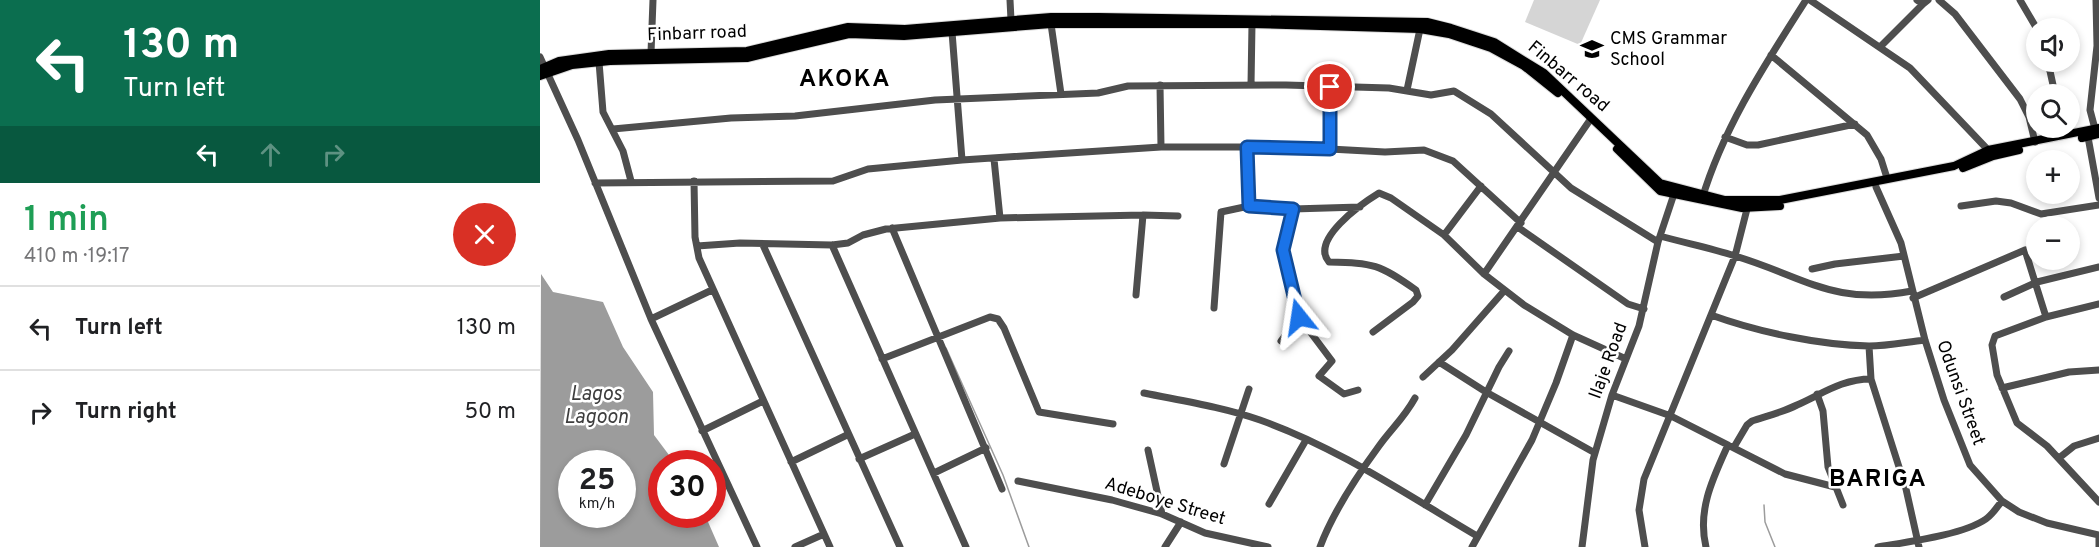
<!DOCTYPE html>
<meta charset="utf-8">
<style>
body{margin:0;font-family:Overpass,sans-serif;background:#f6f6f6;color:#202124;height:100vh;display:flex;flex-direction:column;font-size:22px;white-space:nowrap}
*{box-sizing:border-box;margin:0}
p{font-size:20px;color:#757577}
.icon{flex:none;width:33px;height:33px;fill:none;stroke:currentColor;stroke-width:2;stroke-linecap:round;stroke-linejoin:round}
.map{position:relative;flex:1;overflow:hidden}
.panel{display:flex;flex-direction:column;background:#fff;width:540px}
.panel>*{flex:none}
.hud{background:#0b6e4f;color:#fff;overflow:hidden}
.tools{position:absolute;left:1486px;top:18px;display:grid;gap:12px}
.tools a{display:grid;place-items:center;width:54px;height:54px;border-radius:50%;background:#fff;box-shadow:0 3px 9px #0003;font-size:30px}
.speed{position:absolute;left:18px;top:450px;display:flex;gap:12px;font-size:30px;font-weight:700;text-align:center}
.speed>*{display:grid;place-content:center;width:78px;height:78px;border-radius:50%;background:#fff;box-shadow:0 3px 9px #0003;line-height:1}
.speed small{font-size:15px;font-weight:400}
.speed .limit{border:9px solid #d22;background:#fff;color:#111}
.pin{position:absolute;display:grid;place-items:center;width:51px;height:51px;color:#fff;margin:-26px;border:3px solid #fff;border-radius:50%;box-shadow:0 2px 6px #0007}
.me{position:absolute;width:66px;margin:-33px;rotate:345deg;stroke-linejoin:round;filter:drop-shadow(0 0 4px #0008)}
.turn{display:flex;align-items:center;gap:21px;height:126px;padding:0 24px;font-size:27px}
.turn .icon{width:78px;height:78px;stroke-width:2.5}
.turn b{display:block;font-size:42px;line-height:51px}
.lanes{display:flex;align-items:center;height:57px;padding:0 24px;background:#0003;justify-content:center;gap:30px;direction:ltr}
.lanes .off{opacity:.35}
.round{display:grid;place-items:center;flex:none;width:63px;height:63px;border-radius:32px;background:#f6f6f6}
.head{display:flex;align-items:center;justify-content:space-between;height:102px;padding:0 24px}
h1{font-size:36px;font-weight:600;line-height:45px;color:#1e9e55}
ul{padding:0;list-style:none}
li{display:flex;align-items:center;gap:18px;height:84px;padding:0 24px;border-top:2px solid #e0e0e0}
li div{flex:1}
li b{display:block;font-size:22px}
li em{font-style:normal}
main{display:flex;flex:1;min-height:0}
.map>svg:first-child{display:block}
</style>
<main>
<section class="panel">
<div class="hud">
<div class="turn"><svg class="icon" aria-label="left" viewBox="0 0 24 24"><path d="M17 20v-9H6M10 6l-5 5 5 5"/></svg><div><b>130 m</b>Turn left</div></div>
<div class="lanes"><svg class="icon" aria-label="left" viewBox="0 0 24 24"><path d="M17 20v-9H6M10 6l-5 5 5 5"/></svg><svg class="icon off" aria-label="ahead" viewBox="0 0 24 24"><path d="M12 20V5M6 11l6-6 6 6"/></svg><svg class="icon off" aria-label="right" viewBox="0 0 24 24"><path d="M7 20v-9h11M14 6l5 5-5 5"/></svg></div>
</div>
<div class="head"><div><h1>1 min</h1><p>410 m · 19:17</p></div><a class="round" style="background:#d93025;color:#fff"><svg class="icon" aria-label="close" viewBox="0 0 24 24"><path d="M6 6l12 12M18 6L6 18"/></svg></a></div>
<ul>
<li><svg class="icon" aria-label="left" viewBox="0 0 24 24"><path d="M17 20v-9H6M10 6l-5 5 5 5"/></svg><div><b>Turn left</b></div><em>130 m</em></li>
<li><svg class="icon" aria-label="right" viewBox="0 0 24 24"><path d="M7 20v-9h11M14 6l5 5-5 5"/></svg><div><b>Turn right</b></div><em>50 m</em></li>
</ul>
</section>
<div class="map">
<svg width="1559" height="547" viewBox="0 0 1559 547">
<rect width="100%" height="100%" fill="#fff"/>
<path fill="#d5d5d5" d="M 994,0 L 1060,0 L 1040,45 L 985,22 Z"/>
<path fill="#9c9c9c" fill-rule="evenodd" d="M 1,274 L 13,292 L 63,302 L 83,347 L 113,392 L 114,435 L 135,463 L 122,464 L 122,514 L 165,515 L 179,547 L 0,547 ZM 32,464 L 82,464 L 82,514 L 32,514 Z"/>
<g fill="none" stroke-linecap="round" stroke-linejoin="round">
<path stroke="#9c9c9c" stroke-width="1.5" d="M 406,348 L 463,475 L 489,547
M 1224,505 L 1225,522 L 1235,547"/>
<g stroke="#dbdbdb" stroke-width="10">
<path id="major" d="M 0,69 L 19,61 L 69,54 L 207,51 L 308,27 L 365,29 L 511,17 L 559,17 L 887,22 L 911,28 L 954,42 L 1004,73 L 1120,183 L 1185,200 L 1240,200 L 1414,166 L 1448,150 L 1559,128
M 0,76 L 32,65 L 70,61 L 207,58 L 309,34 L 364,36 L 511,24 L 712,24 L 880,29 L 909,34 L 951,48 L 984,66 L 1018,93
M 1542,138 L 1559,134
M 1077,149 L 1120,191 L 1202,208 L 1240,206
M 1423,168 L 1453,156 L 1479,150"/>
</g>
<path stroke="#4e4e4e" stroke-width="7" d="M 470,0 L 471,20
M 1270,0 L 1370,68 L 1450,152
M 1377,0 L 1383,4 L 1388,0
M 1399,0 L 1415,14 L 1480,99 L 1489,117 L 1495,142
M 1480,0 L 1497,29
M 511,24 L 521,94
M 412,32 L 422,160
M 1340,47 L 1383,4
M 111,53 L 113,0
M 1231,55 L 1327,135 L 1341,159 L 1347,178
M 0,57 L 38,140 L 111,319 L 217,547
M 59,62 L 63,112 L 83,151 L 91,181
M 1508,62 L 1515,94
M 620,85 L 621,147
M 711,85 L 712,24
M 867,90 L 880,29
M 73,129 L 191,118 L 255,116 L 395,100 L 558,93 L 588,86 L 746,85 L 849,88 L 891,95 L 914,91 L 951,114 L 1031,188 L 1118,242
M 1555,129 L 1550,110 L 1557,46 L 1556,0
M 1185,137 L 1207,145 L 1218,145 L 1315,124
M 1548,137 L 1559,198
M 707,147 L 709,206
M 790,149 L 790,87
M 454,159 L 460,218
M 154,181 L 155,237 L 159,258 L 290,547
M 55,183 L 293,181 L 328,169 L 422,160 L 621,147 L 753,147 L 845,152 L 884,150 L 913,161 L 981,223
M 1336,187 L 1361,243 L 1385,340 L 1404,400 L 1430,465 L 1462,501 L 1479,512 L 1507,523 L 1559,535 L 1559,547
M 1162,199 C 1184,126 1226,63 1266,0
M 1421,206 L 1456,201 L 1471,203 L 1501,214 L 1559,205
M 753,209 L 743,250 L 753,292 L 759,317 L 792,361 L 779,376 L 804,394 L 818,390
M 603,215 L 638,216
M 352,228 L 462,489
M 979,228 L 1088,304 L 1104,309
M 904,235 L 941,186
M 1120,236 C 1145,243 1171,248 1195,256 C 1265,277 1293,306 1372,291
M 223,245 L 360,547
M 292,245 L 426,547
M 157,246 L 200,243 L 292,245 L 308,243 L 323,235 L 346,229 L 460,218 L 603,215 L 596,295
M 1272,269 L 1295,264 L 1364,256
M 944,274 L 1050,120
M 1464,297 L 1497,282 L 1559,267
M 1373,298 L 1485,250 L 1506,317
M 1559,304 L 1506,317 L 1455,336 L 1452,345 L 1457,375 L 1477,423 L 1507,446 L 1559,502
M 674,308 L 681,212 L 709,206 L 753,209 L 820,207
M 1171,315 C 1218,332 1279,345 1329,346 C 1348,346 1366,342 1385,340
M 111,319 L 172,290
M 833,332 L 873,302 L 878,296 L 876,290 C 839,264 834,263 789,262 C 770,240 821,204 839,193 L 851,198 L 904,235 L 944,274 L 984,305 L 1033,335 L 1086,359
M 741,341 L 759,317
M 1329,346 L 1331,379 L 1366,489 L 1379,547
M 342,359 L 450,317 L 458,319 L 464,328 L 499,412 L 573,424
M 899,362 L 946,392 L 1055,453
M 883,377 L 912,350 L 964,291
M 1462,388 L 1529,372 L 1559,370
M 604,393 C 643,401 682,407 720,420 C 797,447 867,495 937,536
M 1277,394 L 1283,411 L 1288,467 L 1303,505
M 1072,395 L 1131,416 L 1245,474 L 1295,487
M 162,431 L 223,401
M 1194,447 L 1207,425 L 1212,421 C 1227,416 1243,412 1257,405 C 1282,394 1302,379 1331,379
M 608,450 L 622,514
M 1519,458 L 1534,446 L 1559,438
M 319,459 L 375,434
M 251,462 L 307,435
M 684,464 L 709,389
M 394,473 L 446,448
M 478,481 L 572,500 L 622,514 L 665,533 L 728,547
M 729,504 L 766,440
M 885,505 L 926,435 L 959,367 L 969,351
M 255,547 L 284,534
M 625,547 L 641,522
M 780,547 C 793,512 817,476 839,446 C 852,428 864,418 875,398
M 932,547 L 992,440 L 1016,383 L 1033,335
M 1042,547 L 1053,460 L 1072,395 L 1099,326 L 1118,242 L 1135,191
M 1105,547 L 1099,510 L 1104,479 L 1195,256 L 1207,209
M 1166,547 C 1157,510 1173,478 1188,445
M 1338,547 C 1367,542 1423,535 1446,519 C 1453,514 1457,507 1462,501"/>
<use href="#major" stroke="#000" stroke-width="8"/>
</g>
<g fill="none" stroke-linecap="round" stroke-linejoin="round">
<g stroke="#114b97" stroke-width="15">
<path id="route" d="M 759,317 L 743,250 L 753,209 L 709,206 L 707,147 L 790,149 L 790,87"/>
</g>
<use href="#route" stroke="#1a73e8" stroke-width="10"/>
</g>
<defs>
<g id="school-bare" transform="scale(1.8)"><path d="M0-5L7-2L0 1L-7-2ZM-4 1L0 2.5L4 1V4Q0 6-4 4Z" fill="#000" stroke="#fff" stroke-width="2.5" paint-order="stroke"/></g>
</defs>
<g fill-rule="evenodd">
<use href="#school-bare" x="1052" y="49"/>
</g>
<g text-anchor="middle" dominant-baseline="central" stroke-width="5" stroke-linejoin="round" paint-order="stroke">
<g font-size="18" fill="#000" stroke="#fff">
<text transform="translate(157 34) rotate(-2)">Finbarr road</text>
<text transform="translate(1028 77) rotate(40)">Finbarr road</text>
<text transform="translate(1069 361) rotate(-70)">Ilaje Road</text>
<text transform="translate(1420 393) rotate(70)">Odunsi Street</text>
<text transform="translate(625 502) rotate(17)">Adeboye Street</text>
</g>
<g font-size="18" fill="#000" stroke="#fff" text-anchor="start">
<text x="1070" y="39">CMS Grammar<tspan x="1070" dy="21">School</tspan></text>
</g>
<g font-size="20" font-style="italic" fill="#3d3d3d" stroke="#fff">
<text x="56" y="395">Lagos<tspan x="56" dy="23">Lagoon</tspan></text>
</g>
<g font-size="24" font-weight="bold" letter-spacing="1.5" fill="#000" stroke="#fff">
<text x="305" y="80">AKOKA</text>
<text x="1338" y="480">BARIGA</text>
</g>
</g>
</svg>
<div class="tools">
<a><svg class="icon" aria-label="sound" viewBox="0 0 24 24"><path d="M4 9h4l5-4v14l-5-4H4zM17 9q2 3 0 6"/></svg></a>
<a><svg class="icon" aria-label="search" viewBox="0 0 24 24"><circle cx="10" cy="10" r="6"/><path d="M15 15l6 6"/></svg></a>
<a>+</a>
<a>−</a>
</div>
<div class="speed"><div>25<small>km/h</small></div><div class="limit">30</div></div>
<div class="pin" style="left:790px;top:87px;background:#d93025"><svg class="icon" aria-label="arrive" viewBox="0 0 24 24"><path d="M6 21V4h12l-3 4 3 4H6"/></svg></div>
<svg class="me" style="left:759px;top:317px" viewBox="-20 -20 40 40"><path d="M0-17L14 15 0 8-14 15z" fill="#1a73e8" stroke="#fff" stroke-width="4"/></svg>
</div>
</main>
